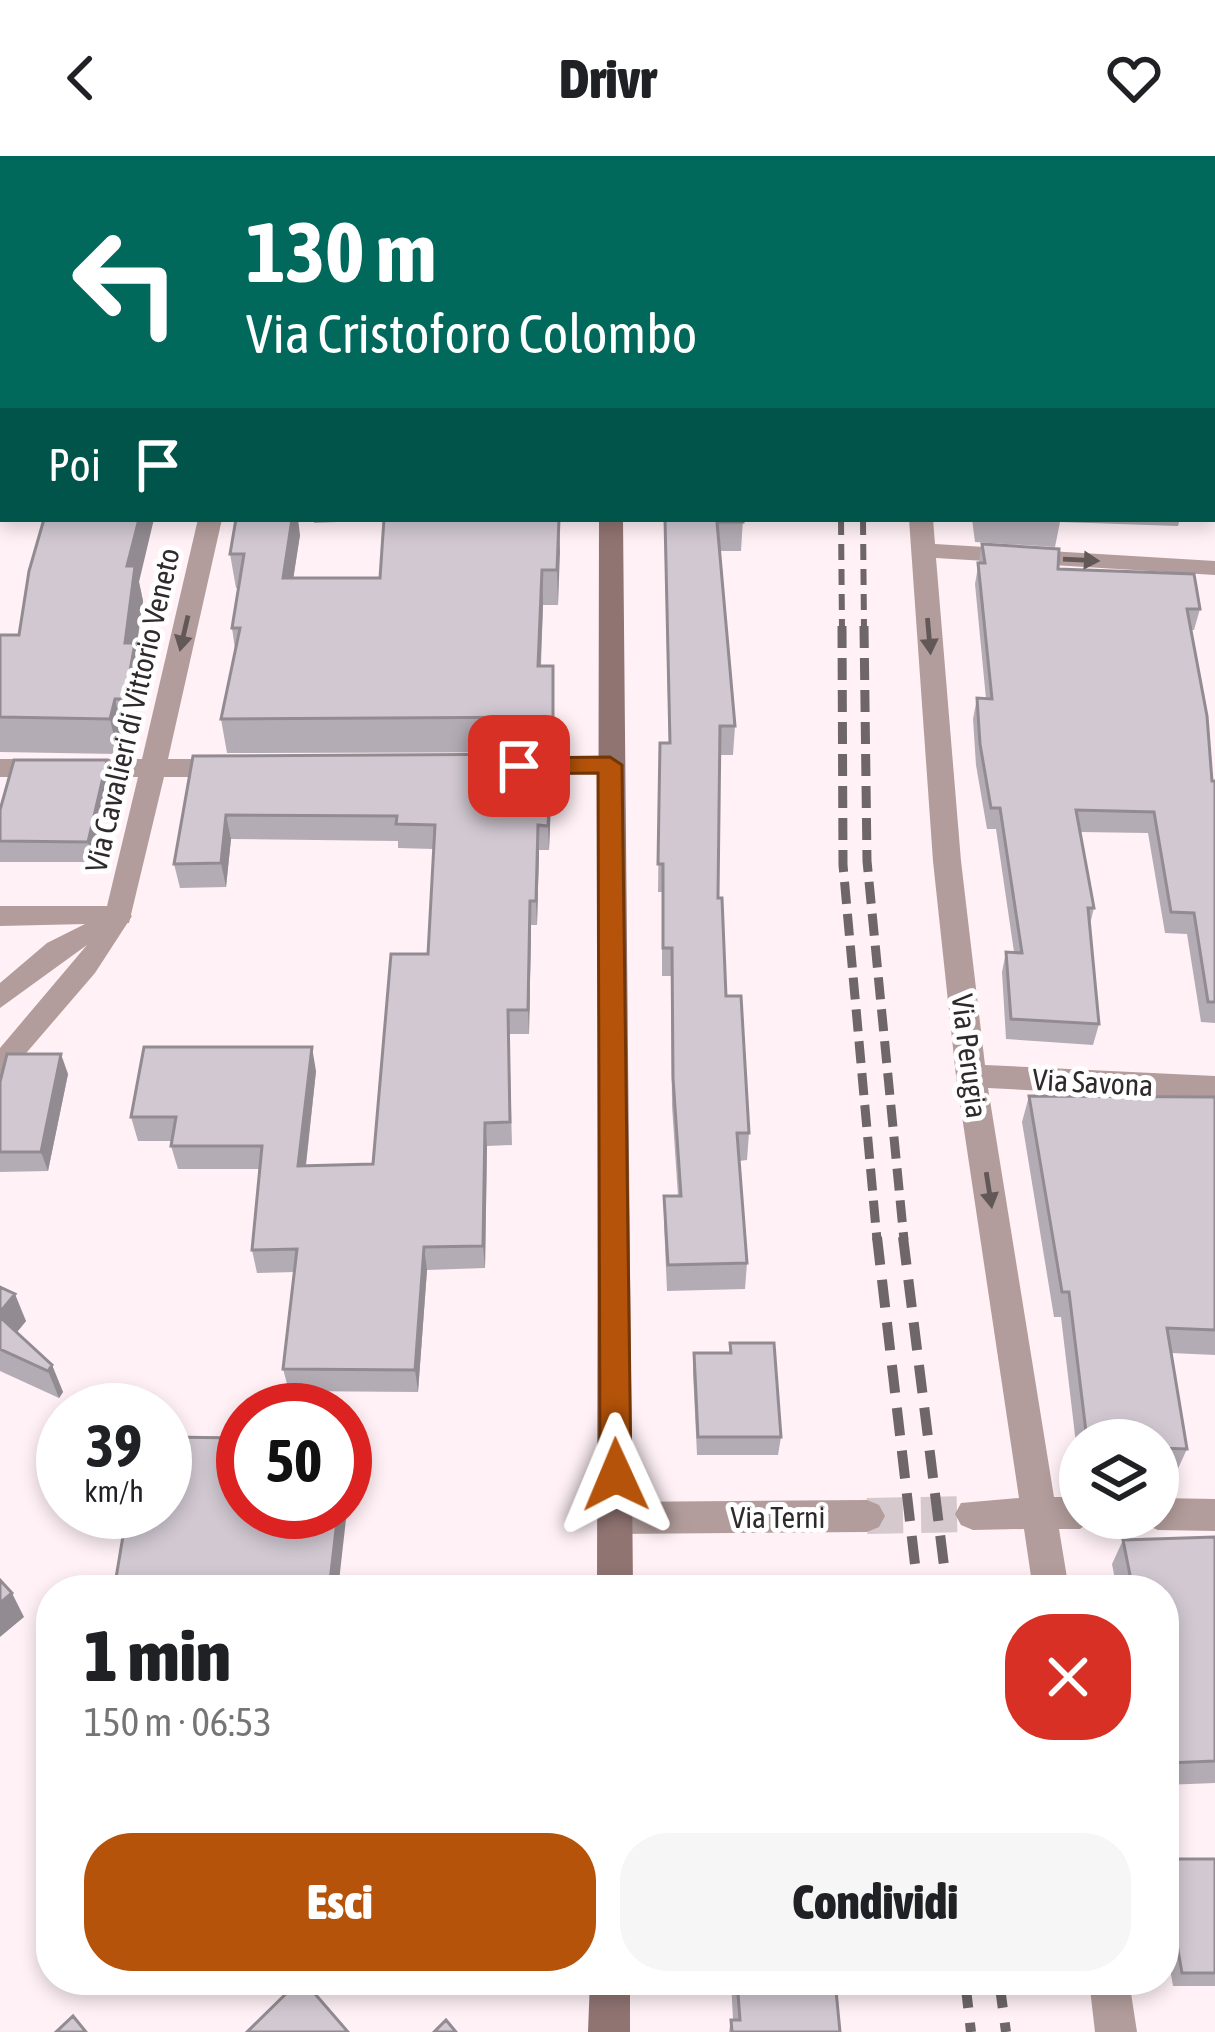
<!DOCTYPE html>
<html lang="it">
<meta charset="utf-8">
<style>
body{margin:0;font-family:"Asap Condensed",sans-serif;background:#f6f6f6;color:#202124;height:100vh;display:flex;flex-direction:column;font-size:45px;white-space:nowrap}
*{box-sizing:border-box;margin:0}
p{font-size:39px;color:#757577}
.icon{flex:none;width:66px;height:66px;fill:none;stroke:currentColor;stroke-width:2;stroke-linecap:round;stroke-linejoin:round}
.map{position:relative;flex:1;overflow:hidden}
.drawer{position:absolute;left:36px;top:1419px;width:1143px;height:420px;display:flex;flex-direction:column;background:#fff;border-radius:48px;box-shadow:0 6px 18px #0003}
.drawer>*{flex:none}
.top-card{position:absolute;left:0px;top:0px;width:1215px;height:366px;box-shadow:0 6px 18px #0003;background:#00695c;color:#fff;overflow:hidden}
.tools{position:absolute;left:1059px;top:1263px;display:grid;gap:24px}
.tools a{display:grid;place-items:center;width:120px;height:120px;border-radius:50%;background:#fff;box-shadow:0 6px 18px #0003;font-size:60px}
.speed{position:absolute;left:36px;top:1227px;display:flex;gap:24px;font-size:60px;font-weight:700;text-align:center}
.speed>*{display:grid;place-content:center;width:156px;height:156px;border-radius:50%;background:#fff;box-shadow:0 6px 18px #0003;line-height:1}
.speed small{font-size:30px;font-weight:400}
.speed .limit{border:18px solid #d22;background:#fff;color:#111}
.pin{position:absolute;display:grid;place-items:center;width:102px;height:102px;color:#fff;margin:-51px;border-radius:24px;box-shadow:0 6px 18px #0006}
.me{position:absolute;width:132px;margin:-66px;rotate:359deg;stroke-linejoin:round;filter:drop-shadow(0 0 9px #0008)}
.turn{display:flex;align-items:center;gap:42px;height:252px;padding:0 48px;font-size:54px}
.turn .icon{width:156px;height:156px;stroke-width:2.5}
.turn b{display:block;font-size:84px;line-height:102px}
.then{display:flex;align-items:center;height:114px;padding:0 48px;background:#0003;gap:24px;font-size:45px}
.round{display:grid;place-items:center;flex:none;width:126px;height:126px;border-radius:48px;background:#f6f6f6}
.summary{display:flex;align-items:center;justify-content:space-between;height:204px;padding:0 48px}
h1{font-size:72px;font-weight:800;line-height:90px}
.cta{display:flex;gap:24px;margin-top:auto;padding:24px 48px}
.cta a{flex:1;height:138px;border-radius:48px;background:#b45309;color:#fff;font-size:48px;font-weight:800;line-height:138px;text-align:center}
.cta a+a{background:#f6f6f6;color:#202124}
header{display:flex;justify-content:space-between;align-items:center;height:156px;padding:0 48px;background:#fff;font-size:54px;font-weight:800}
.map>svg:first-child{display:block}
</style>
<header><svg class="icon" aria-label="back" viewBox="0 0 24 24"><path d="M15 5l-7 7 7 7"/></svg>Drivr<svg class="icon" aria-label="heart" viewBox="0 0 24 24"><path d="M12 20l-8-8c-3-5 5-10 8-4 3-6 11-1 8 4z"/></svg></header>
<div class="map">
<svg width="1215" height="1876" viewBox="0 0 1215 1876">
<rect width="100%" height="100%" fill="#fff1f6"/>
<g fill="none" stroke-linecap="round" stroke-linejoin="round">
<path stroke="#d5c9cd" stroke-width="36" stroke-dasharray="36 18" stroke-linecap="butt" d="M 867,1360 L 973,1358"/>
<path fill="#b29d9c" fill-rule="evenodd" d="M 119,751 L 132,760 L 95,817 L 9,917 L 0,920 L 0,892 L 87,789 L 0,852 L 0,827 L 47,787 Z"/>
<path fill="#b29d9c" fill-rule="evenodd" d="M 553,0 L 578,0 L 580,3 L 555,3 Z
M 1212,48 L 1215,48 L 1215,60 L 1212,60 Z
M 1212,276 L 1215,277 L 1215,303 L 1212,302 Z
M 198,363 L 222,363 L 168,603 L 228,603 L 241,612 L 228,621 L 164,621 L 129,767 L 0,770 L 0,750 L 107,750 L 138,621 L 0,621 L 0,603 L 142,603 Z
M 909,363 L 933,363 L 935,388 L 1215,405 L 1215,419 L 936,402 L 961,705 L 985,909 L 1215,920 L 1215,944 L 988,932 L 1054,1341 L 1080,1341 L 1080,1362 L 1095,1362 L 1080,1373 L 1059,1373 L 1069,1434 L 1033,1434 L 1024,1373 L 973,1374 L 961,1369 L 955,1358 L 961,1347 L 1019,1342 L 956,920 L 933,705 Z
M 610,600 L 619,603 L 623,609 L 619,615 L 516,619 L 503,610 L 516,601 Z
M 1158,1342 L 1215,1343 L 1215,1375 L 1158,1374 L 1146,1369 L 1142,1362 L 1158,1362 Z
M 867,1344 L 879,1349 L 885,1360 L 879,1371 L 867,1376 L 616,1378 L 604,1373 L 598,1362 L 604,1351 L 616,1346 Z
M 1089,1824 L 1129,1824 L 1137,1876 L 1095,1876 Z"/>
<path fill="#907472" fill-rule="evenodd" d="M 603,0 L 621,0 L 621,3 L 603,3 Z
M 599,363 L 623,363 L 633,1434 L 597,1434 Z
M 590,1824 L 630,1824 L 630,1876 L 588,1876 Z"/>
<path stroke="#6e6668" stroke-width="6" stroke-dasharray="16 9" stroke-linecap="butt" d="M 841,363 L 842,473
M 863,363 L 864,473"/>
<path stroke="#6e6668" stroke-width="9" stroke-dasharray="22 10" stroke-linecap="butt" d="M 842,470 L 843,709 L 877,1084
M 864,470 L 867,705 L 904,1084"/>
<path stroke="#6e6668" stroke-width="10" stroke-dasharray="28 15" stroke-linecap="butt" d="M 877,1081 L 918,1434
M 903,1081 L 947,1434
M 965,1824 L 971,1876
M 999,1824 L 1006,1876"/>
</g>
<path fill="#b4acb4" d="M 0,0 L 135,0 L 136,3 L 22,3 L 21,1 L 3,3 L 0,6 Z
M 314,363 L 559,363 L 558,449 L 543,449 L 541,510 L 553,510 L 554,596 L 227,597 L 221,563 L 235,493 L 232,472 L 238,432 L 236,432 L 230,398 L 300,379 L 293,422 L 380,422 L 384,364 L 314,367 Z
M 664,363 L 743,363 L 741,395 L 720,395 L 735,570 L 733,599 L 720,599 L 718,742 L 726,840 L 749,977 L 747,1004 L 739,1005 L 747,1107 L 745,1133 L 667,1135 L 664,1067 L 664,1040 L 678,1040 L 672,950 L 671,820 L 662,820 L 662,736 L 658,736 L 660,587 L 669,587 Z
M 972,363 L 1180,363 L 1178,370 L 1060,366 L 1055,391 L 975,386 Z
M 982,388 L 1058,413 L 1200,453 L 1194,474 L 1191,474 L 1212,625 L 1215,625 L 1215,867 L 1201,866 L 1187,778 L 1165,777 L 1148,677 L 1080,676 L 1094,752 L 1090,768 L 1099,868 L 1093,889 L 1006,883 L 1002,816 L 1006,796 L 1014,796 L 996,673 L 987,673 L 976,609 L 973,563 L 977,542 L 986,543 L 975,428 Z
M 139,426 L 143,445 L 136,494 L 142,521 L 133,577 L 123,578 L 118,598 L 0,596 L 0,479 L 19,479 Z
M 552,598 L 549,694 L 539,694 L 537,769 L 531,769 L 529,878 L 509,878 L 512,989 L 487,990 L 485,1112 L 427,1114 L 418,1236 L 289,1235 L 283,1213 L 295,1116 L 257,1117 L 252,1094 L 260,1013 L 178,1013 L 171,990 L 172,985 L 138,985 L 131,961 L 316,915 L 306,1010 L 373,1008 L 428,798 L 433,693 L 398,692 L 398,685 L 231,683 L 226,731 L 180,732 L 174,708 L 193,600 Z
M 112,625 L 94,706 L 0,706 L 0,654 Z
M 68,918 L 48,1015 L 0,1016 L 0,926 Z
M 1029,940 L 1215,941 L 1215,1199 L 1171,1197 L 1187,1293 L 1176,1317 L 1158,1316 L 1158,1284 L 1080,1284 L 1079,1313 L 1061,1161 L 1054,1161 L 1022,966 Z
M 0,1131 L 26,1165 L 17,1176 L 52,1209 L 63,1236 L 59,1242 L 0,1215 Z
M 730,1187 L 781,1281 L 778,1299 L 697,1299 L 693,1216 L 694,1197 L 729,1197 Z
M 1215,1381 L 1215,1627 L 1164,1629 L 1164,1434 L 1117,1434 L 1112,1408 L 1123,1384 Z
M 1164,1703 L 1215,1703 L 1215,1830 L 1173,1830 L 1164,1779 Z
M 731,1824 L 838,1824 L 836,1833 L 840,1876 L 729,1876 L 731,1864 L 733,1864 Z"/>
<path fill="#928c92" d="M 0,0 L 20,0 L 21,1 L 3,3 L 0,6 Z
M 30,0 L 94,0 L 94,3 L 31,3 Z
M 1215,133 L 1215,150 L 1212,158 L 1212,136 Z
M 3,222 L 3,286 L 0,296 L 0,232 Z
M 139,363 L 154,363 L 139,426 L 143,445 L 136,494 L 142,521 L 133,577 L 125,543 L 125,487 L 127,410 Z
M 292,363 L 298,363 L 300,379 L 288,457 L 283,422 Z
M 559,363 L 560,396 L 558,449 L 557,414 Z
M 542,414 L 543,449 L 539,544 L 538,510 Z
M 115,543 L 123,578 L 118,598 L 110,563 Z
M 552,598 L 552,623 L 549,694 L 548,670 Z
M 107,604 L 112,625 L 94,706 L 88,686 Z
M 226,659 L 231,683 L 226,731 L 221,707 Z
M 538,669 L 539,694 L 537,769 L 536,745 Z
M 530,745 L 531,769 L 529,878 L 528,854 Z
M 312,891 L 316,915 L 303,1033 L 298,1010 Z
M 61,898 L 68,918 L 48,1015 L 41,996 Z
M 485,967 L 487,990 L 485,1112 L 483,1090 Z
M 424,1091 L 427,1114 L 418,1236 L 415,1214 Z
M 15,1138 L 26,1165 L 9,1186 L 0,1165 L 0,1156 Z
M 52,1209 L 63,1236 L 59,1242 L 48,1215 Z
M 347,1285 L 352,1310 L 338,1434 L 329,1434 L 338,1356 L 345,1356 Z
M 12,1437 L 24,1461 L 0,1481 L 0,1447 Z"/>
<path fill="#d1c8d1" stroke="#928c92" stroke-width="3" d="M 163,0 L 535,0 L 535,3 L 162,3 Z
M 2,53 L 3,222 L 0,232 L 0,60 Z
M 1212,69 L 1215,69 L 1215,133 L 1212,136 Z
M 44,363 L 139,363 L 127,410 L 135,410 L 125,487 L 135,487 L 125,543 L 115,543 L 110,563 L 0,561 L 0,479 L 19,479 L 29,415 Z
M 236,363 L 292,363 L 283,422 L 380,422 L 384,363 L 559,363 L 557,414 L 542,414 L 538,510 L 553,510 L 553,561 L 221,563 L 240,472 L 232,472 L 244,398 L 230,398 Z
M 665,363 L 743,363 L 743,366 L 717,366 L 735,570 L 720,570 L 718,742 L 722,742 L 726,840 L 741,840 L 749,977 L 737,977 L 747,1107 L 668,1109 L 664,1040 L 681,1040 L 673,922 L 672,792 L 663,792 L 663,708 L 658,708 L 660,587 L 670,587 Z
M 982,388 L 1059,393 L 1058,413 L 1194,418 L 1200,453 L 1187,453 L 1207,560 L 1212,625 L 1215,625 L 1215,846 L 1208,846 L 1194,757 L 1171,756 L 1154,656 L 1076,654 L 1094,752 L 1088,752 L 1099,868 L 1011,863 L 1006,796 L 1022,797 L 1000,652 L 991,652 L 980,588 L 977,542 L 992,543 L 978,407 L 985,407 Z
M 552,598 L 548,670 L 538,669 L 536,745 L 530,745 L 528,854 L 508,854 L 510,966 L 485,967 L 483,1090 L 424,1091 L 415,1214 L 283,1213 L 297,1093 L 252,1094 L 262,990 L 171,990 L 176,961 L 131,961 L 144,891 L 312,891 L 298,1010 L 373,1008 L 391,798 L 428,798 L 435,669 L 396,668 L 397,660 L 226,659 L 221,707 L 174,708 L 193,600 Z
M 14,604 L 107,604 L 88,686 L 0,685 L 0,654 Z
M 7,898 L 61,898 L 41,996 L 0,996 L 0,926 Z
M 1029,940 L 1215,941 L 1215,1174 L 1167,1172 L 1187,1293 L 1158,1292 L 1158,1284 L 1087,1284 L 1069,1136 L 1062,1136 Z
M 0,1131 L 15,1138 L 0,1156 Z
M 0,1161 L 52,1209 L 48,1215 L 0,1193 Z
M 730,1187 L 774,1187 L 781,1281 L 698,1281 L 694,1197 L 731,1197 Z
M 165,1281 L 243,1282 L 243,1356 L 338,1356 L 329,1434 L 114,1434 L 127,1356 L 165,1356 Z
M 1215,1381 L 1215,1605 L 1167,1607 L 1164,1591 L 1164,1434 L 1133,1434 L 1123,1384 Z
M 0,1424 L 12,1437 L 0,1447 Z
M 1164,1703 L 1215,1703 L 1215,1817 L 1182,1817 L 1164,1714 Z
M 300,1824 L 303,1824 L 348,1876 L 247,1876 Z
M 737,1824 L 835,1824 L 840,1876 L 732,1876 L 731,1864 L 740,1864 Z
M 73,1860 L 86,1876 L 56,1876 Z
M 446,1864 L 456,1876 L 434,1876 Z"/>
<defs><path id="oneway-solid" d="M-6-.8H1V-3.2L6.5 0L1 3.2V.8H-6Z" transform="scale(3)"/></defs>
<g fill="#635858">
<use href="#oneway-solid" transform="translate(1081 404) rotate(3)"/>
<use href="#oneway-solid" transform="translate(184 477) rotate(103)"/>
<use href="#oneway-solid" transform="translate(929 480) rotate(85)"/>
<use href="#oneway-solid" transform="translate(989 1034) rotate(81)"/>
</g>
<path fill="#b45309" stroke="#753606" stroke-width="3" d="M 610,601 L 622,609 L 631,1319 L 627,1329 L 616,1333 L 604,1329 L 600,1319 L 598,617 L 519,618 L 507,610 L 519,602 Z"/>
<g text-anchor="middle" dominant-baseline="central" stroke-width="10" stroke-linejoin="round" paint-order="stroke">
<g font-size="30" fill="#2f2a2b" stroke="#fff">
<text transform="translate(132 554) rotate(-77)">Via Cavalieri di Vittorio Veneto</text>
<text transform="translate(970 900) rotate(83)">Via Perugia</text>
<text transform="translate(1093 926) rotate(3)">Via Savona</text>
<text x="778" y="1361">Via Terni</text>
</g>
</g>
</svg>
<div class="tools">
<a><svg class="icon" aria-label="layers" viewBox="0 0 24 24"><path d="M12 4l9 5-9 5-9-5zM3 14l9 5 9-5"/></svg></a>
</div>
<div class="speed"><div>39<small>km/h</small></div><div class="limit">50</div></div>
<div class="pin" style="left:519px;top:610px;background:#d93025"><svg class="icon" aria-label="arrive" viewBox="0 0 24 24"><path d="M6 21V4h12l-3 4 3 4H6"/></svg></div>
<svg class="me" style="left:616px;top:1319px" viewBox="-20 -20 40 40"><path d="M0-17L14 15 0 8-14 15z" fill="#b45309" stroke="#fff" stroke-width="4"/></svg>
<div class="top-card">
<div class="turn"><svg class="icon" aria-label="left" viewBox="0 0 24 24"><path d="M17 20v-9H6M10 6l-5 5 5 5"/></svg><div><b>130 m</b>Via Cristoforo Colombo</div></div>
<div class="then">Poi<svg class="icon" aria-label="arrive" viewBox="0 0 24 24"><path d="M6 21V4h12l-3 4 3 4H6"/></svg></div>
</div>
<section class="drawer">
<div class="summary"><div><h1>1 min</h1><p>150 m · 06:53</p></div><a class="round" style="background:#d93025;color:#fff"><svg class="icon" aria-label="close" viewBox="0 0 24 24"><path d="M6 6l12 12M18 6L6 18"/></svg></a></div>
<div class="cta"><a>Esci</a><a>Condividi</a></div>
</section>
</div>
